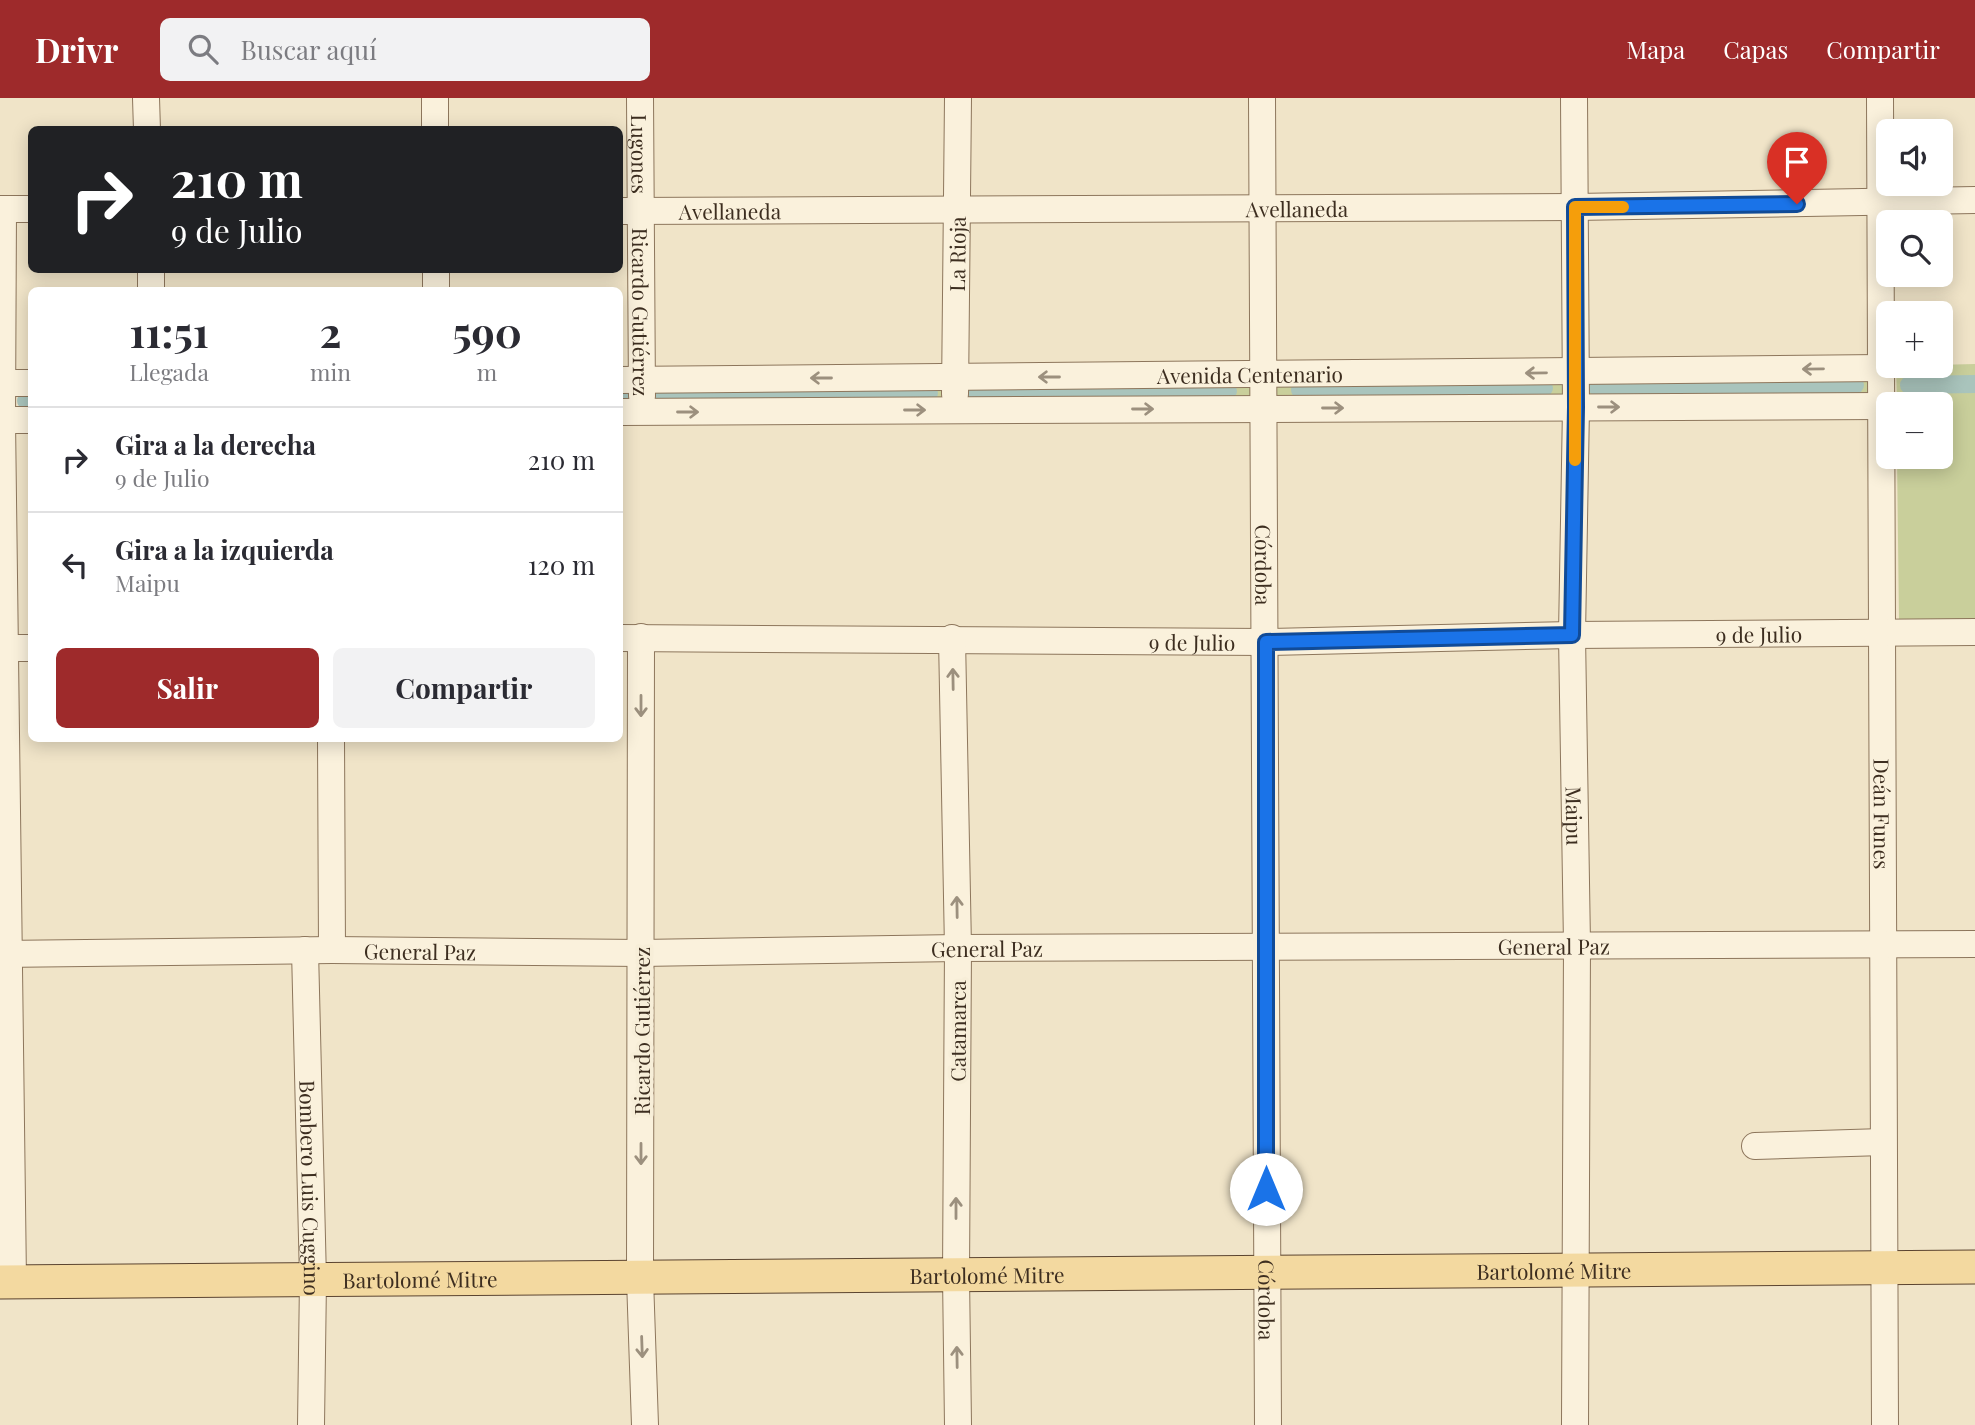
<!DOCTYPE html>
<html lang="es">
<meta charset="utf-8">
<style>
body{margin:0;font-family:"Playfair Display",serif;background:#f2f2f3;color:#2b2b33;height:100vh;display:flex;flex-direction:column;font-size:26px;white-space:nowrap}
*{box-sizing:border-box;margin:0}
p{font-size:23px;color:#7c7c81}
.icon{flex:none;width:38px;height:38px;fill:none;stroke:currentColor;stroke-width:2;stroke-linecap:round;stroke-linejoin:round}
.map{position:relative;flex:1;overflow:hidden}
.side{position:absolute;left:28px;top:189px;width:595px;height:455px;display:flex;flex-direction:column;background:#fff;border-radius:10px;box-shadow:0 4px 18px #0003}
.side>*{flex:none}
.top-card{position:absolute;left:28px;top:28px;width:595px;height:147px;border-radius:10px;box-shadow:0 4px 18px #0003;background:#202124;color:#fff;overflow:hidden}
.buttons{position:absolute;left:1876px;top:21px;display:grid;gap:14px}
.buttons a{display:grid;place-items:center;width:77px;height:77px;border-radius:10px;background:#fff;box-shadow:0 4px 18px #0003;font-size:35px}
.pin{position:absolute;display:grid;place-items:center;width:60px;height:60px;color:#fff;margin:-72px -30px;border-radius:50% 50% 50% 0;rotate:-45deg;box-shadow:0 0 7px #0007}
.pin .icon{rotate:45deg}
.me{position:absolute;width:77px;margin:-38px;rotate:0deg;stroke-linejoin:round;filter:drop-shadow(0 0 5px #0008)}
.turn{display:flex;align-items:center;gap:24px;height:147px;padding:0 28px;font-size:32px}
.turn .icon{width:91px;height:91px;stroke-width:2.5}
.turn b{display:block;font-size:49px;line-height:60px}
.eta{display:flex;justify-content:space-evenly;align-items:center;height:119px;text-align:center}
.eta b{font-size:42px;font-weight:700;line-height:49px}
.primary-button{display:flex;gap:14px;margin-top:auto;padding:14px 28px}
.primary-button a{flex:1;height:80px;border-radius:10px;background:#9e2a2b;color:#fff;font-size:28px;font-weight:700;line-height:80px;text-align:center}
.primary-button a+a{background:#f2f2f3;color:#2b2b33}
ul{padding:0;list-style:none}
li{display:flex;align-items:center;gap:21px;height:105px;padding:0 28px;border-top:2px solid #e1e1e2}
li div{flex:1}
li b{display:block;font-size:26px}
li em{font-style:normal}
header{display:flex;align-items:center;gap:42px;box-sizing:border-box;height:98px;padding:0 35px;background:#9e2a2b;color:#fff}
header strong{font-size:33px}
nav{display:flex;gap:38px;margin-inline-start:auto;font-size:24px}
.search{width:490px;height:63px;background:#f2f2f3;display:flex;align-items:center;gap:18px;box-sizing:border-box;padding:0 24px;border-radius:10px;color:#7c7c81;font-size:26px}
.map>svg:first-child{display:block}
</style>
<header>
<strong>Drivr</strong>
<div class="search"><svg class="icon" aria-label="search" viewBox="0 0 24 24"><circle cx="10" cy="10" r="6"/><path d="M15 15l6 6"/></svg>Buscar aquí</div>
<nav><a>Mapa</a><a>Capas</a><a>Compartir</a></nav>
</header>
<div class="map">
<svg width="1975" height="1327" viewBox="0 0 1975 1327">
<rect width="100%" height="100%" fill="#f0e4c8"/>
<path fill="#c9cf9b" d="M 1975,266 L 1975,522 L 1899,523 L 1897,359 L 1941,359 L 1941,306 L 1897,306 L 1896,268 Z
M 1875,275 L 1875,303 L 620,310 L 620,285 Z"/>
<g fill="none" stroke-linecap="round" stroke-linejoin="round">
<path stroke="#a9c4bc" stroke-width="18" d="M 1909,287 L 1975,286
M 1597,289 L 1855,287
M 1300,292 L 1544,290
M 971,295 L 1228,293
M 620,298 L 621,298
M 664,298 L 929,295
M 26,303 L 32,303"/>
<g stroke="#8d765c" stroke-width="28">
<g id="minor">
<path d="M 146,0 L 147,32"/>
<path d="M 435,0 L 435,32"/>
<path id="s1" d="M 640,0 L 642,298"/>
<path id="s2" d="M 1262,0 L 1268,1327"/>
<path id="s3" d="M 1574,0 L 1576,309 L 1572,537 L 1577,846 L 1575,1327"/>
<path id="s4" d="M 1880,0 L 1885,1327"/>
<path d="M 0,111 L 32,111"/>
<path d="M 3,111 L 2,322 L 13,1183"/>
<path id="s5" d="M 620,113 L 1575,109 L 1975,102"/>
<path d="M 151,172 L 151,192"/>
<path d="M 436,172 L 436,192"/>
<path id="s6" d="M 620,282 L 1881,270"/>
<path d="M 2,285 L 32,285"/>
<path id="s7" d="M 955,296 L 958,0"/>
<path d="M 620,314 L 1881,308"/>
<path d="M 2,322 L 32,322"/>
<path d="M 641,539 L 640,1181 L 645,1327"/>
<path id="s8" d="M 620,540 L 1266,544 L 1572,537 L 1975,534"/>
<path d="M 952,540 L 958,850 L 956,1178 L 958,1327"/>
<path d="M 0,550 L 32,550"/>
<path d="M 331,640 L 332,852"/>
<path id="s9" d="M 305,852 L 313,1182 L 311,1327"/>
<path id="s10" d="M 0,856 L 332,852 L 641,855 L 958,850 L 1975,846"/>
<path d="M 1755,1048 L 1883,1044"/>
</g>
</g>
<g stroke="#5b4430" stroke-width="35">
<g id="major">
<path id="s11" d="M 0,1184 L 1975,1169"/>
</g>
</g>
<use href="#minor" stroke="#faf1dc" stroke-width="26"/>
<use href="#major" stroke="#f3d9a0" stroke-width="33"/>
</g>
<defs><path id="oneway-shaft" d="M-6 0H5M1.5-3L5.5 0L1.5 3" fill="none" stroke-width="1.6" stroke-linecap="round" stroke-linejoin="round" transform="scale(1.75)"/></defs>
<g stroke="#9c907e">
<use href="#oneway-shaft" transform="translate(1813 271) rotate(179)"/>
<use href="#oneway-shaft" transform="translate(1536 275) rotate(179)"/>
<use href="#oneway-shaft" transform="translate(1049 279) rotate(180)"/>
<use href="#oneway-shaft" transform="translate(821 280) rotate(180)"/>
<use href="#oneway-shaft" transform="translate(1609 309)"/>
<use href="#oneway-shaft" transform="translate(1333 310)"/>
<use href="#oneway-shaft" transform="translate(1143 311)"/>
<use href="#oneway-shaft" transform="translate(915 312)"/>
<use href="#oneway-shaft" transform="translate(688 314)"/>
<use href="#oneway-shaft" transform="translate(953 581) rotate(-91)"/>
<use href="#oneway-shaft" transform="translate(641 608) rotate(90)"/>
<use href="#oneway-shaft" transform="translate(957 809) rotate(-91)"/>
<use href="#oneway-shaft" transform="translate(641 1056) rotate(90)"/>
<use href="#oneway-shaft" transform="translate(956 1110) rotate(-90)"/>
<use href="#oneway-shaft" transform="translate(642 1249) rotate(88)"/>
<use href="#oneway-shaft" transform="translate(957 1259) rotate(-91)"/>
</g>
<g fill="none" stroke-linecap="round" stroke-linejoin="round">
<g stroke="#114b97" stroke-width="18">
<path id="route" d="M 1266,1091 L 1266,544 L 1572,537 L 1576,309 L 1575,109 L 1797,106"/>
</g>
<use href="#route" stroke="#1a73e8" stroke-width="12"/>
<path stroke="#f59e0b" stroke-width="12" d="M 1575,362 L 1575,109 L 1623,109"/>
</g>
<g text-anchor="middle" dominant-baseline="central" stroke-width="7" stroke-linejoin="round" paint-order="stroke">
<g font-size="21" fill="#3d2e20" stroke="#f7eed8">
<text stroke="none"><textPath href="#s1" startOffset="56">Lugones</textPath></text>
<text stroke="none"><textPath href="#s5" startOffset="677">Avellaneda</textPath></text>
<text stroke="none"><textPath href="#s5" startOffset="110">Avellaneda</textPath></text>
<text stroke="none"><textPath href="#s7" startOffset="140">La Rioja</textPath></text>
<text stroke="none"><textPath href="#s1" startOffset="214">Ricardo Gutiérrez</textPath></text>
<text stroke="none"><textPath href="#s6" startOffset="630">Avenida Centenario</textPath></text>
<text stroke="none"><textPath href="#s2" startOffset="467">Córdoba</textPath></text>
<text stroke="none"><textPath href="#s8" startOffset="1139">9 de Julio</textPath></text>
<text stroke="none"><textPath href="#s8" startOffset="572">9 de Julio</textPath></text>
<text stroke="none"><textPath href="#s4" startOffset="716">Deán Funes</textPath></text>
<text stroke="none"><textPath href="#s3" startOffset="718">Maipu</textPath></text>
<text stroke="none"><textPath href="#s10" startOffset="1554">General Paz</textPath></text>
<text stroke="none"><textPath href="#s10" startOffset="987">General Paz</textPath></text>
<text stroke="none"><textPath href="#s10" startOffset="420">General Paz</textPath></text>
<text transform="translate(641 933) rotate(-90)">Ricardo Gutiérrez</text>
<text transform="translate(957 933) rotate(-90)">Catamarca</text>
<text stroke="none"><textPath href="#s9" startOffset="238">Bombero Luis Cuggino</textPath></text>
<text stroke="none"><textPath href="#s11" startOffset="1554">Bartolomé Mitre</textPath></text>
<text stroke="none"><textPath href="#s11" startOffset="987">Bartolomé Mitre</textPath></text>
<text stroke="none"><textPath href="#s11" startOffset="420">Bartolomé Mitre</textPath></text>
<text stroke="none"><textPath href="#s2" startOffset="1202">Córdoba</textPath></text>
</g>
</g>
</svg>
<div class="buttons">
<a><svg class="icon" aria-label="sound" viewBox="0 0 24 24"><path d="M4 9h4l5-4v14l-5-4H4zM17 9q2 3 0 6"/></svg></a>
<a><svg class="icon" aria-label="search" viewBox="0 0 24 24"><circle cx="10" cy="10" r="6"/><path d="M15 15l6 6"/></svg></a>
<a>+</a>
<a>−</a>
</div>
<div class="pin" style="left:1797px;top:106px;background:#d93025"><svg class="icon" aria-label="arrive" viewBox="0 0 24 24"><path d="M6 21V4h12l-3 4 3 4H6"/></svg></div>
<svg class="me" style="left:1266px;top:1091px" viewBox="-20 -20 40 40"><circle r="19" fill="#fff"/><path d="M0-13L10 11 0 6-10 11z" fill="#1a73e8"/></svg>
<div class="top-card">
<div class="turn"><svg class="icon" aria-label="right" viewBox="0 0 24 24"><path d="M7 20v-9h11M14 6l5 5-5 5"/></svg><div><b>210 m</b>9 de Julio</div></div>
</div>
<section class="side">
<div class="eta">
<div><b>11:51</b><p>Llegada</p></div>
<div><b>2</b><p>min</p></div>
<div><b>590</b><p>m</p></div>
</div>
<ul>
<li><svg class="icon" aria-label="right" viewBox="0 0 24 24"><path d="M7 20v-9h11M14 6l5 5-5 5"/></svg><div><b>Gira a la derecha</b><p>9 de Julio</p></div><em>210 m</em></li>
<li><svg class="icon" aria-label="left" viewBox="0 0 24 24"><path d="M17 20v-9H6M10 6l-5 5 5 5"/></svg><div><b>Gira a la izquierda</b><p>Maipu</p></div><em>120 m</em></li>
</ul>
<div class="primary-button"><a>Salir</a><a>Compartir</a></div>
</section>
</div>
